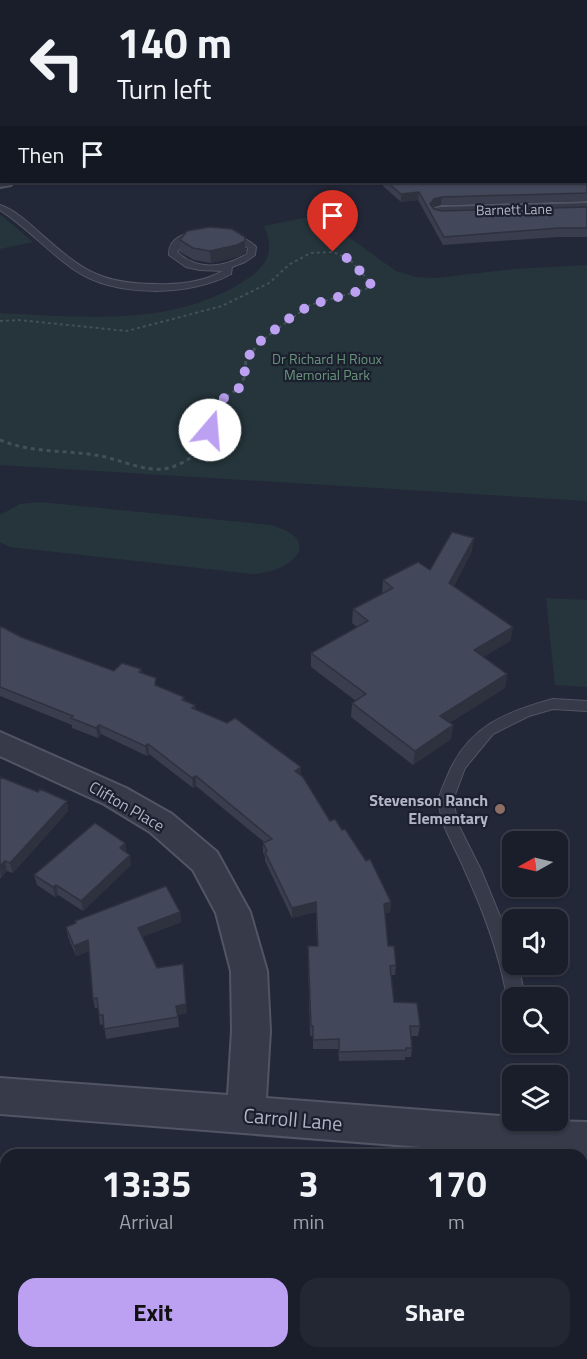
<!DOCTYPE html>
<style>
body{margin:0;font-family:"Titillium Web",sans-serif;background:#232733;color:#f1f3f6;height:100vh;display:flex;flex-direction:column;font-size:22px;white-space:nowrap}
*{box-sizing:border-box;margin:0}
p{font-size:20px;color:#9fa2a9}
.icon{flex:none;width:33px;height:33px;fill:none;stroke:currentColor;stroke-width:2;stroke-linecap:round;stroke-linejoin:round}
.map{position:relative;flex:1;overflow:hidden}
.side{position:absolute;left:0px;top:1149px;width:588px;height:210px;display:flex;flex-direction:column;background:#1a1e2b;border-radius:18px 18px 0 0;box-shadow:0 2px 4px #0004,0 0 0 2px #383c47}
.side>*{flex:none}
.top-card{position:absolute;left:0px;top:0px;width:588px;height:183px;box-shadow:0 2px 4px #0004,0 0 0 2px #383c47;background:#1a1e2b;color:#f1f3f6;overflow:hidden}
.needle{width:39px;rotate:262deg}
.tools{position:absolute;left:502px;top:831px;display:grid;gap:12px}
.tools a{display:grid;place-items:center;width:66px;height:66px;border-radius:12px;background:#1a1e2b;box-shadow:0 2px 4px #0004,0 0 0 2px #383c47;font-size:30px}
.pin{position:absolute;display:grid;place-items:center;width:51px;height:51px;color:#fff;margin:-62px -26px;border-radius:50% 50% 50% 0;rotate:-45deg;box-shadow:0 0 6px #0007}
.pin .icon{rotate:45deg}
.me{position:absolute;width:66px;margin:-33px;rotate:18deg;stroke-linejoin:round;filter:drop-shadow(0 0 4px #0008)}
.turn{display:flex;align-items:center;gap:21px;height:126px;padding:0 18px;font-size:27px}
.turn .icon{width:78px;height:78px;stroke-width:2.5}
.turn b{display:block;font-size:42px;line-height:51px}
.then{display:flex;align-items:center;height:57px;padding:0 18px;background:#0003;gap:12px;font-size:22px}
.eta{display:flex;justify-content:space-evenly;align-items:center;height:102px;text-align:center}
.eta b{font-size:36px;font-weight:700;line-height:42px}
.cta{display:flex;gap:12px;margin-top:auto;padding:12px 18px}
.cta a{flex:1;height:69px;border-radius:18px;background:#bca0f2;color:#111;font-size:24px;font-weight:700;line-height:69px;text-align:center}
.cta a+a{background:#232733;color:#f1f3f6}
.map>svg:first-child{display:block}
</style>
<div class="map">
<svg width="587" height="1359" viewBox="0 0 587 1359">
<rect width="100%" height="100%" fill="#232839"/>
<path fill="#25353b" d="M 0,215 L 2,216 L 33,242 L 0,249 Z
M 318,215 L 396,271 L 416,277 L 436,278 L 515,269 L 587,265 L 587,501 L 0,465 L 0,313 C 80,317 170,327 241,283 C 267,267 276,253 264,226 Z
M 40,502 L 270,525 C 325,539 294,572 252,574 L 10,547 L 0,542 L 0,515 L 20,504 Z
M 546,598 L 587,600 L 587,687 L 555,685 Z"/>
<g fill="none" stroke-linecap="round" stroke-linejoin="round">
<g stroke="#515564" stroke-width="2">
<path id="lane" d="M 0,205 C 15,210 29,223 41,234 C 82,270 100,284 156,284 C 179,285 203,282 223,271 L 200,270 L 186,267 L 169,255 C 167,221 240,228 256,247 L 255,255 L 245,262 L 232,267 L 231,274 C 190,297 115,297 76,271 C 49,253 28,228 0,210 ZM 210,236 L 233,238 L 248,248 L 247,254 C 224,268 197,271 177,252 L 187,241 Z
M 553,699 L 587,701 L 587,711 L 553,709 L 529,716 L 493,734 L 465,768 L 453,800 L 458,824 L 481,870 L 513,948 L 513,964 L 518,964 L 524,992 L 521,997 L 509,997 L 506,992 C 498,950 483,910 465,871 C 456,848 441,828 439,803 C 438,795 444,785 447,777 C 467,727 505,712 553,699 Z"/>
</g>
<g stroke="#515564" stroke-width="4">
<path id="street" d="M 0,103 L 2,103 L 2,111 L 0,111 Z
M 0,177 L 2,182 L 13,182 L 11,185 L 0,187 Z
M 587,203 L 587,213 L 485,214 L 441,217 L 435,216 L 432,212 L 435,208 L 441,207 Z
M 0,732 L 126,788 L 172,814 L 217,852 L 250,912 L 267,971 L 270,1031 L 266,1098 L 513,1117 L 513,1120 L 587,1122 L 587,1160 L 582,1160 L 582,1155 L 524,1155 L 0,1114 L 0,1078 L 228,1095 L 232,1031 L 231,971 L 216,913 L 193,870 L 150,832 L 104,804 L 0,756 Z"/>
</g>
<g stroke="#515564" stroke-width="3">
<path id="secondary" d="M 365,0 L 385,0 L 386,2 L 366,2 Z
M 586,19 L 587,19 L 587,27 L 586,27 Z
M 0,119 L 2,119 L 2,129 L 0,129 Z"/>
</g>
<path stroke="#425057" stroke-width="2" stroke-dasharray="3 3" stroke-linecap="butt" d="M 0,321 L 19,320 L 127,331 L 222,306 L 269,283 L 290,264 L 311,253 L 333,252 L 349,259 L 371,283 L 366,289 L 310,305 L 257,344"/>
<path stroke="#425057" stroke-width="3" stroke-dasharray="4 4" stroke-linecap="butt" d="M 0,440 C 31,453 63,450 95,455 C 118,458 140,471 163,469 C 180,467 195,455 208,446 L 212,415 L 220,401 L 239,388 L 244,378 L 246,360 L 259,343"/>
<use href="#lane" fill="#363a49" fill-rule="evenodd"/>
<use href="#street" fill="#363a49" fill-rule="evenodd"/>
<use href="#secondary" fill="#44495c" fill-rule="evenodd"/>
</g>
<path fill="#393d4d" d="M 163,0 L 334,0 L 334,2 L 166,2 Z
M 480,0 L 587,0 L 587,13 L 586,2 L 489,2 Z
M 587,135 L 587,201 L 441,205 L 433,208 L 434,209 L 442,211 L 587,207 L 587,237 L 558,237 L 443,245 L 418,200 L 401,202 L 383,186 L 383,182 L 586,182 Z
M 180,240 L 246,249 L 245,253 L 237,257 L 211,263 L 194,260 L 180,252 Z
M 472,551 L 454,586 L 513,627 L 510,641 L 483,657 L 507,674 L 505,688 L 449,723 L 453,725 L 451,739 L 413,765 L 351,717 L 352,703 L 356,701 L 311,667 L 311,653 L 357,627 L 352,623 L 353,609 L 382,594 L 383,580 L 430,570 Z
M 0,626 L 21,637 L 114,671 L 141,669 L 142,673 L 157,686 L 195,705 L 195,709 L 301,776 L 330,821 L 342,830 L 391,902 L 390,912 L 385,913 L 388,946 L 396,965 L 395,975 L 391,975 L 394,1002 L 420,1026 L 418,1036 L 411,1036 L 412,1048 L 411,1057 L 405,1057 L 405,1060 L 339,1061 L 338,1049 L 313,1049 L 313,1036 L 310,1036 L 308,956 L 317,946 L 316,912 L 292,918 L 265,861 L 265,856 L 263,853 L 263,843 L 264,842 L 196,786 L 193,788 L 149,754 L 147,756 L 101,734 L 98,738 L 72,728 L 72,725 L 0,696 Z
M 0,777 L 38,792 L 67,801 L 68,811 L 13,873 L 7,871 L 1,878 L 0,878 Z
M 125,843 L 126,852 L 131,865 L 83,911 L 58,895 L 55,897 L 37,885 L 34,875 Z
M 180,912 L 181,922 L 142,937 L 157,968 L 187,1013 L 178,1015 L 179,1027 L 106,1039 L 104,1024 L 100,1025 L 98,1008 L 95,1008 L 93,999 L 89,951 L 76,956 L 68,937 L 66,927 L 75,923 L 75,921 Z"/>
<path fill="#2e323f" d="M 419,192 L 418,200 L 401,202 L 401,194 Z
M 442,197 L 441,205 L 433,207 L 430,212 L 430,204 L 434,199 Z
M 245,237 L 245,253 L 237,257 L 211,263 L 210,251 Z
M 474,538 L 472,551 L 448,597 L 449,583 Z
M 513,627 L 510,641 L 472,664 L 474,650 Z
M 507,674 L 505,688 L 438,730 L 440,716 Z
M 99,725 L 101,734 L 98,738 L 96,728 Z
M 453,725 L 451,739 L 413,765 L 415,751 Z
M 148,744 L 149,754 L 147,756 L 145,746 Z
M 301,767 L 301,777 L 295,771 Z
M 196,776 L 196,786 L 193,788 L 192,778 Z
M 67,801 L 68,811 L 13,873 L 10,863 Z
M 125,843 L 126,853 L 120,848 Z
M 130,855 L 131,865 L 83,911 L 81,901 Z
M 5,861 L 7,871 L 1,878 L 0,866 Z
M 56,885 L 58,895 L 55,897 L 53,887 Z
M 316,902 L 316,912 L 292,918 L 292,908 Z
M 391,902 L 390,912 L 383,914 L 384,904 Z
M 180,912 L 181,922 L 139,938 L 138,928 Z
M 88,940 L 90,950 L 76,956 L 74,946 Z
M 183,964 L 187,1013 L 177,1015 L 176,1006 Z"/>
<path fill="#42475a" stroke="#2e323f" stroke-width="1.5" d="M 0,0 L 10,2 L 2,2 L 2,13 L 0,12 Z
M 176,0 L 334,0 L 330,2 L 179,2 Z
M 0,23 L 2,23 L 2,94 L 0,94 Z
M 586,68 L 587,68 L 586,122 Z
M 586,134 L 587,193 L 442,197 L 434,199 L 430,204 L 434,209 L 442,211 L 587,207 L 587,228 L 559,228 L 444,237 L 419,192 L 401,194 L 387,182 L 586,182 Z
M 210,227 L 232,229 L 245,237 L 245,241 L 237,245 L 210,251 L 193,248 L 180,240 L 187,231 Z
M 452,532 L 474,538 L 449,583 L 513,627 L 474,650 L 507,674 L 440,716 L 453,725 L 415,751 L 352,703 L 366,694 L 311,653 L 368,621 L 353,609 L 393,588 L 383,580 L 418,562 L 430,570 Z
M 0,626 L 21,637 L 114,671 L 122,663 L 141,669 L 139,672 L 156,678 L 155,685 L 184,697 L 182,700 L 195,705 L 192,708 L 227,723 L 235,718 L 301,767 L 295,771 L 303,777 L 330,821 L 335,819 L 342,830 L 345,829 L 366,861 L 370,859 L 391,902 L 384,904 L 388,946 L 394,946 L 396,965 L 390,966 L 394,1002 L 417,1003 L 420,1026 L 410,1026 L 412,1048 L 406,1048 L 406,1050 L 339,1052 L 339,1039 L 313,1040 L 313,1026 L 311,1026 L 308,946 L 318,946 L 316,902 L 292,908 L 265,852 L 267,851 L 263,843 L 272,839 L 196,776 L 192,778 L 148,744 L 145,746 L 99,725 L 96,728 L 71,718 L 73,716 L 0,687 Z
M 0,777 L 38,792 L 40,789 L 67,801 L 10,863 L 5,861 L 0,866 Z
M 95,823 L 125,843 L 120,848 L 130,855 L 81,901 L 56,885 L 53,887 L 34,875 Z
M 166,886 L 180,912 L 138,928 L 157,968 L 183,964 L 186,1004 L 176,1006 L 178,1017 L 104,1029 L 103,1015 L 99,1015 L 97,998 L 93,999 L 88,940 L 74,946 L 66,927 L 76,923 L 75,921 Z
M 168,1353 L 196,1353 L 201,1359 L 162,1359 Z
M 265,1353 L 305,1353 L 306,1359 L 265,1359 Z
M 356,1353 L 429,1353 L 429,1359 L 356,1359 Z"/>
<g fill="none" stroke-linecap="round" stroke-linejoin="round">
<path stroke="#bca0f2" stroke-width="10" stroke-dasharray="0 18" d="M 210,430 L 212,415 L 220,401 L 239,388 L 244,378 L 246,360 L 257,344 L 287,320 L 310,305 L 366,289 L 371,283 L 349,259 L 333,252"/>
</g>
<circle fill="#8d6e63" stroke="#1b1f2e" stroke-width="2" cx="500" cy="809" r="6"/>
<g text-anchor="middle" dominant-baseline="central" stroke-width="4.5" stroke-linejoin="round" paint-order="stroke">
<g font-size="14" fill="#b1b5c5" stroke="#1b1f2e">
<text transform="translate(514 209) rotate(-1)">Barnett Lane</text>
</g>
<g font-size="14" fill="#69957c" stroke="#1b1f2e">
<text x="327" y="358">Dr Richard H Rioux<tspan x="327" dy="16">Memorial Park</tspan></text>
</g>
<g font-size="16" font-weight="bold" fill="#b1b5c5" stroke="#1b1f2e" text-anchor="end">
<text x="488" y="800">Stevenson Ranch<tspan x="488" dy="18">Elementary</tspan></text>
</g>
<g font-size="16" fill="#b1b5c5" stroke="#1b1f2e">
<text transform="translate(127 806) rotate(30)">Clifton Place</text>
</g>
<g font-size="20" fill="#b1b5c5" stroke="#1b1f2e">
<text transform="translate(293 1119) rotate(5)">Carroll Lane</text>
</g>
</g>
</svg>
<div class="tools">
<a><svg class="needle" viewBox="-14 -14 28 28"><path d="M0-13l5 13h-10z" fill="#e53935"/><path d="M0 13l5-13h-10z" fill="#9fa2a9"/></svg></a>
<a><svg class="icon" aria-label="sound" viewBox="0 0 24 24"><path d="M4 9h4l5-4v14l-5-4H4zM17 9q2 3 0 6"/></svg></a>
<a><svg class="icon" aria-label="search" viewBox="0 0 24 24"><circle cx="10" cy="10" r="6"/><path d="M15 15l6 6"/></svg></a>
<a><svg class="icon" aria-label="layers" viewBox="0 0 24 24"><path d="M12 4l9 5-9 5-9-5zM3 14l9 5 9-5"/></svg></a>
</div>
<div class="pin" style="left:333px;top:252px;background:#d93025"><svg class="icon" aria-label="arrive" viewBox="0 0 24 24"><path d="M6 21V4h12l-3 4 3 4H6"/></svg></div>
<svg class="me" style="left:210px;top:430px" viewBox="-20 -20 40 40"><circle r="19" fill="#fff"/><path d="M0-13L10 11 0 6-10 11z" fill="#bca0f2"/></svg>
<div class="top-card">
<div class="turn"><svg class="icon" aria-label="left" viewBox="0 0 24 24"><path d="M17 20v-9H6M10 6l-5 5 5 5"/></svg><div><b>140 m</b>Turn left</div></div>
<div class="then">Then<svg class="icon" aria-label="arrive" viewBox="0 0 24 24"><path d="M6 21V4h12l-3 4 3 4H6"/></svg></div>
</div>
<section class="side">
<div class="eta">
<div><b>13:35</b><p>Arrival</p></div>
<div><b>3</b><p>min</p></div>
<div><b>170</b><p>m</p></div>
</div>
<div class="cta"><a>Exit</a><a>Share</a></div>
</section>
</div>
